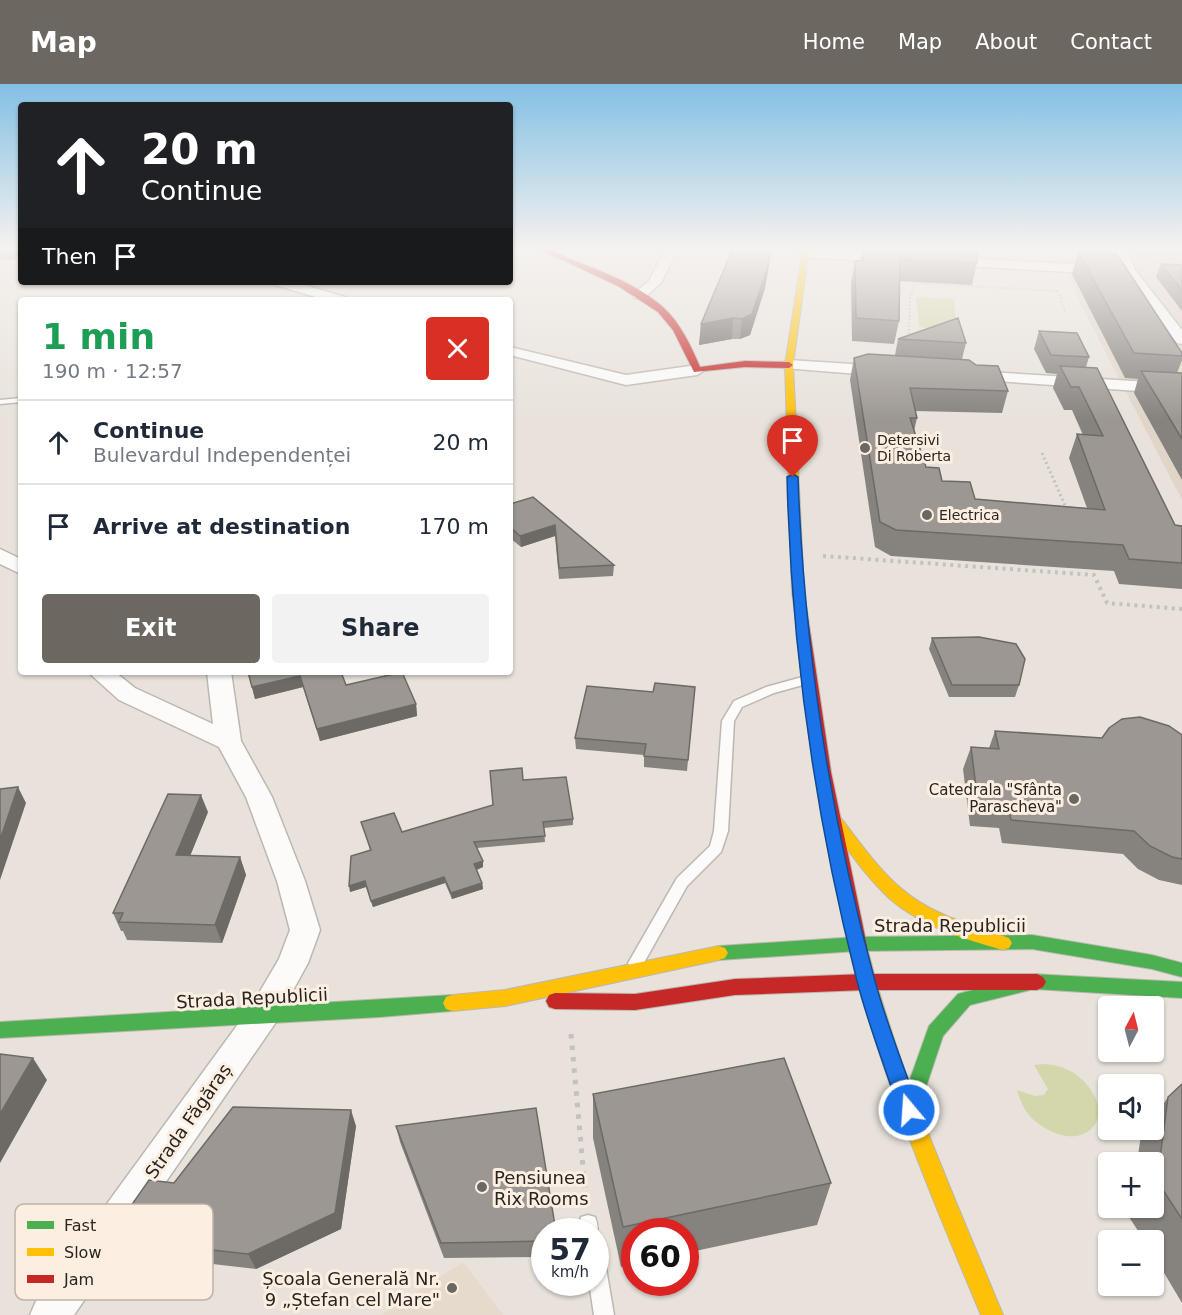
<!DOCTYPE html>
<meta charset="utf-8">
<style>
body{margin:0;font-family:"DejaVu Sans",sans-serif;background:#f2f2f3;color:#1f2937;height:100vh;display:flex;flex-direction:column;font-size:22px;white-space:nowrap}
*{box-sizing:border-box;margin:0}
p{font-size:20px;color:#747a83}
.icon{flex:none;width:33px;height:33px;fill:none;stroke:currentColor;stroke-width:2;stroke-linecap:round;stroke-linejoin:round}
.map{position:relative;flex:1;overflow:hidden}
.panel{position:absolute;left:18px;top:213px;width:495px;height:378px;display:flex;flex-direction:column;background:#fff;border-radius:6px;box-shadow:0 2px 4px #0004}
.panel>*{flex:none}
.top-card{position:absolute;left:18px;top:18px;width:495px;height:183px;border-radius:6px;box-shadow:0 2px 4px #0004;background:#202124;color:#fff;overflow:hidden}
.needle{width:39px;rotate:7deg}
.fabs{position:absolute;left:1098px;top:912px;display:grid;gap:12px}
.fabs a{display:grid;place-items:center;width:66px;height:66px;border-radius:6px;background:#fff;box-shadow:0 2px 4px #0004;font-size:30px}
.speed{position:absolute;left:531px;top:1134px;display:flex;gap:12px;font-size:30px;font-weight:700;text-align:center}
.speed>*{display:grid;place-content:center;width:78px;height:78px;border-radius:50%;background:#fff;box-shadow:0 2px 4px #0004;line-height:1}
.speed small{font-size:15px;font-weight:400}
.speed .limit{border:9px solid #d22;background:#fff;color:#111}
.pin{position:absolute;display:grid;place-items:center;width:51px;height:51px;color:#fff;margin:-62px -26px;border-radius:50% 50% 50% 0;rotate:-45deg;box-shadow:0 0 6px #0007}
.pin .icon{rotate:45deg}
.me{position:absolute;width:66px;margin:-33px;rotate:342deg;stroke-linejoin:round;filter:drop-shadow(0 0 4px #0008)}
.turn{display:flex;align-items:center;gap:21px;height:126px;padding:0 24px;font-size:27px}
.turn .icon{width:78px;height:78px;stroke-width:2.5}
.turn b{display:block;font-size:42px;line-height:51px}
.then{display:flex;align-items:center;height:57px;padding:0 24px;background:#0003;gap:12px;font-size:22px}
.round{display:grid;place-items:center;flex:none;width:63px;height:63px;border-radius:6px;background:#f2f2f3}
.head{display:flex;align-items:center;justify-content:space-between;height:102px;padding:0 24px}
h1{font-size:36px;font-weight:700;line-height:45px;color:#1e9e55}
.action{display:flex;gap:12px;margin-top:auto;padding:12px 24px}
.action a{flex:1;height:69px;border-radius:6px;background:#6c6761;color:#fff;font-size:24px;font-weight:700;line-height:69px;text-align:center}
.action a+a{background:#f2f2f3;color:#1f2937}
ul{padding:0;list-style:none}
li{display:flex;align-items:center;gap:18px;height:84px;padding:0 24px;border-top:2px solid #e0e1e3}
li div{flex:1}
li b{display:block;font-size:22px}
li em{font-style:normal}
header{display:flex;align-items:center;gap:36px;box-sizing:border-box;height:84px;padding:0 30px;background:#6c6761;color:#fff}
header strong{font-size:28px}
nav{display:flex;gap:33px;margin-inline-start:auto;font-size:21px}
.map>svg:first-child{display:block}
</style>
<header>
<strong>Map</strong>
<nav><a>Home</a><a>Map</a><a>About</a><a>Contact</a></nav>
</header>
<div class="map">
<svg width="1182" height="1231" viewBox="0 0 1182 1231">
<rect width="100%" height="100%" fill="#e8e2db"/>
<path fill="#e1d5c9" d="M 1132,164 L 1182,164 L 1182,416 L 1079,217 L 1064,175 L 1136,177 Z"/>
<path fill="#e6dacc" d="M 463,1178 L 503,1231 L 380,1231 Z"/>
<path fill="#d4d6ac" d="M 916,213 L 954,215 L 957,247 L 919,243 Z
M 1046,980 C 1053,981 1061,982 1068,986 C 1088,995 1111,1026 1091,1045 C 1073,1062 1042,1046 1029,1031 C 1023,1024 1020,1015 1017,1006 L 1035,1012 L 1044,1011 L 1048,1005 L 1034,981 Z"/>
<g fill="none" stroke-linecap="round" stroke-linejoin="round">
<g stroke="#bcb7b2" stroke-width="3">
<path id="lane" d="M 21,314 L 21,318 L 0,320 L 0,316 Z
M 806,592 L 812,596 L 810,599 L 774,609 L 742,623 L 734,637 L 728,747 L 721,768 L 687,802 L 641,884 L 636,886 L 631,884 L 628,879 L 631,874 L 677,794 L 710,762 L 714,747 L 722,637 L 734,617 L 766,603 Z
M 588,1131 L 595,1133 C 598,1141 599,1147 596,1155 L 596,1148 L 579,1148 L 579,1140 L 581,1133 Z
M 596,1174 L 603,1177 L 606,1184 L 614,1231 L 594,1231 L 589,1198 L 596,1198 Z"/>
</g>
<g stroke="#bcb7b2" stroke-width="3">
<path id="street" d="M 666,164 L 678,164 L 661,199 L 644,214 L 634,214 L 632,211 L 649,197 Z
M 1116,164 L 1128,164 L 1135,186 L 1182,246 L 1182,260 L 1177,259 L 1125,191 L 946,181 L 940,177 L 946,173 L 1121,183 Z
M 806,166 L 893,170 L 899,174 L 893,178 L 802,173 L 800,170 L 802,167 Z
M 273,198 L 294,198 L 345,213 L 347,216 L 326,216 L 275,201 Z
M 510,263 L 626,291 L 697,281 L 705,286 L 697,291 L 626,301 L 510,271 Z
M 789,276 L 883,282 L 891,287 L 883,292 L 784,284 L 781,281 L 784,278 Z
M 972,287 L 1182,300 L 1182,310 L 966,295 L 964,292 Z
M 0,465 L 21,475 L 21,490 L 0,480 Z
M 88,588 L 115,588 L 135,604 L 213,640 L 207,588 L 231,588 L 241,657 L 272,713 L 305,797 L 320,846 L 308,879 L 274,941 L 74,1231 L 30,1231 L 36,1217 L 252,921 L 279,875 L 290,846 L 277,797 L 246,713 L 219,663 L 119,616 Z"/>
</g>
<g stroke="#bcb7b2" stroke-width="2">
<path id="fast" d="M 1032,851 L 1152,871 L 1182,879 L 1182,893 L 1152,885 L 1032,865 L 857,867 L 719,876 L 713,874 L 710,869 L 713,864 L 719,862 L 857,853 Z
M 1032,890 L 1182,898 L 1182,914 L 1034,905 L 970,921 L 943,952 L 916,1033 L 909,1035 L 902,1033 L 899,1026 L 929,942 L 958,910 Z
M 452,911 L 458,913 L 461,919 L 458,925 L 452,927 L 380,933 L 0,954 L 0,938 Z"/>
</g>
<g stroke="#bcb7b2" stroke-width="2">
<path id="slow" d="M 803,164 L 809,164 L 793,281 L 804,507 L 798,511 L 792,507 L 785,281 Z
M 831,726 L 836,728 C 857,754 877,785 903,806 C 934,832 972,841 1009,854 L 1012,859 L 1009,864 L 1003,866 C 964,855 921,842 890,815 C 865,792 846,763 826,736 L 823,732 L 826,728 Z
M 859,860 L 865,862 L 868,867 C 901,996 953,1109 1003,1231 L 981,1231 C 931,1112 881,993 850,867 L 853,862 Z
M 719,862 L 725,864 L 728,869 L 725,874 L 719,876 L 505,922 L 452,927 L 446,925 L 443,919 L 446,913 L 452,911 L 505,906 Z"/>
</g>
<g stroke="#bcb7b2" stroke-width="2">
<path id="jam" d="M 537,164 L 545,164 C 584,182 632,195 664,224 C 681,240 691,262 700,283 L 745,277 L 789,278 L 793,281 L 789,284 L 745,283 L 694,288 L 673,246 L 658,228 L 618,202 Z
M 798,503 L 804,507 L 831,688 L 868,867 L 865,872 L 859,874 L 853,872 L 850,867 L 816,688 L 792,507 Z
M 866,890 L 1037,890 L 1043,893 L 1046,898 L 1043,903 L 1037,906 L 866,906 L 735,911 L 635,926 L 555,925 L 549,923 L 546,917 L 549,911 L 555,909 L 635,910 L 735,895 Z"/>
</g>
<path stroke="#c4c1be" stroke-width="2" stroke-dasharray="1.5 2" stroke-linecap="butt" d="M 913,194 L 914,199 L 1058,207
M 1058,207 L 1065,228
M 909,250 L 910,215 L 914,199"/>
<path stroke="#c4c1be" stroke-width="3" stroke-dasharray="2 3" stroke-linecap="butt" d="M 1042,369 L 1067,426"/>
<path stroke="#c4c1be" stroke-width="4" stroke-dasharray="3 4.5" stroke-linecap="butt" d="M 823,472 L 1094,491 L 1107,519 L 1182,525"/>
<path stroke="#c4c1be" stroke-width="5" stroke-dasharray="4.5 7" stroke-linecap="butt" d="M 571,950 L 586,1116"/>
<use href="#lane" fill="#fcfbfa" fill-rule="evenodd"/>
<use href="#street" fill="#fcfbfa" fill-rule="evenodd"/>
<use href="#fast" fill="#4caf50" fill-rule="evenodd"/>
<use href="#slow" fill="#ffc107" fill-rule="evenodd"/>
<use href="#jam" fill="#c62828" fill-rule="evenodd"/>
</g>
<path fill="#86827e" d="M 0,164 L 21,164 L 12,176 L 0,175 Z
M 733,164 L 772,164 L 765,204 L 750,251 L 740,255 L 732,255 L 699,261 L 701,240 Z
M 859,164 L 978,164 L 977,179 L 972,201 L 899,197 L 899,237 L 894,260 L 852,257 L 851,199 L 855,177 L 860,177 L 862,167 L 860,167 Z
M 1078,168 L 1182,269 L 1182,276 L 1177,289 L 1182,289 L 1182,396 L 1134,309 L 1138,295 L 1125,294 L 1072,190 Z
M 1161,180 L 1182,181 L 1182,227 L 1156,193 Z
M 1039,247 L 1089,273 L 1086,283 L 1175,441 L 1182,442 L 1182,505 L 1119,500 L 1114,487 L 891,472 L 875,463 L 850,296 L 854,274 L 895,271 L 898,255 L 966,259 L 962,275 L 1008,307 L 1002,329 L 915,327 L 917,334 L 914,347 L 926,383 L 942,397 L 975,415 L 1087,424 L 1069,374 L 1077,350 L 1083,351 L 1072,326 L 1064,326 L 1053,304 L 1057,290 L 1046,289 L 1034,265 Z
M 510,420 L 614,481 L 613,492 L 559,495 L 555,452 L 521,463 L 510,454 Z
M 932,554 L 1019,601 L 1015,613 L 949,613 L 929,565 Z
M 248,588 L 346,601 L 416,620 L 417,632 L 320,657 L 303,603 L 255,615 Z
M 695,603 L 687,687 L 644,683 L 644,671 L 576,665 L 575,654 L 653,608 Z
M 995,647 L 1102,654 L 1182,651 L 1182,801 L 1159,796 L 1138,785 L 1123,770 L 1002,759 L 999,744 L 970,742 L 963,685 L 971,663 L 989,664 Z
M 523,696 L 573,735 L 573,741 L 544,744 L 545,758 L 477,764 L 483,783 L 477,786 L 482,799 L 483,805 L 452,815 L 445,799 L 373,823 L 366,803 L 350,808 L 370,766 L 361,738 L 402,748 L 493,721 Z
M 208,728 L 190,772 L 240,773 L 246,791 L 222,859 L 127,856 L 123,847 L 121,847 L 113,829 Z
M 1182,1000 L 1182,1219 L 1154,1172 L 1154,1156 L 1144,1156 L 1129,1133 L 1130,1124 L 1154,1124 L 1154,1078 L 1137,1078 L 1141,1051 L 1145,1046 L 1154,1046 L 1154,1034 L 1168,1013 Z
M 593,1010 L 831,1099 L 817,1141 L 686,1169 L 686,1148 L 634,1148 L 634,1180 L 621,1183 L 593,1054 Z
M 356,1042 L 341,1145 L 256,1185 L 169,1175 L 159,1202 L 112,1196 L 101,1181 L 174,1099 Z
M 396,1042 L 544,1148 L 544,1173 L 444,1174 L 400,1058 Z"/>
<path fill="#6d6a66" d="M 8,164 L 21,164 L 21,170 L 12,176 Z
M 771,164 L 772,164 L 765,204 L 750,251 L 740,255 L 742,235 Z
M 733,234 L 732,255 L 699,261 L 701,240 Z
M 555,441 L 555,452 L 521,463 L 520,452 Z
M 300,592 L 303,603 L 255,615 L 252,603 Z
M 416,620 L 417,632 L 320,657 L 317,645 Z
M 18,703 L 26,719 L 0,796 L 0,756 Z
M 201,711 L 208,728 L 183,789 L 176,771 Z
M 240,773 L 246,791 L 222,859 L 215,841 Z
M 483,777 L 483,783 L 475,786 L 474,780 Z
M 444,793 L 445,799 L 373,823 L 371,817 Z
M 365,797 L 366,803 L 350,808 L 349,802 Z
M 482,799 L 483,805 L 452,815 L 451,809 Z
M 33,974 L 47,996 L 0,1079 L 0,1030 Z
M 351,1026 L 356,1042 L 341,1145 L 256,1185 L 248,1170 Z
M 159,1160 L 169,1175 L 159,1202 L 149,1187 Z"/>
<path fill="#9c9792" stroke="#6d6a66" stroke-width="1.5" d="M 733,164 L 771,164 L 767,185 L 752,230 L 742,235 L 733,234 L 701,240 Z
M 863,164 L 978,164 L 977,179 L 900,175 L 899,237 L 856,234 L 855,177 L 863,177 Z
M 1078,168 L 1117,170 L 1182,269 L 1182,272 L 1134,269 Z
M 1161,180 L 1182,181 L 1182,207 Z
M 958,234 L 966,259 L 898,255 Z
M 1039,247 L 1077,249 L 1089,273 L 1051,271 Z
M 868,270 L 969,276 L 976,281 L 998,282 L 1008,307 L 910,304 L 917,334 L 910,334 L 926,383 L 939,384 L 942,397 L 970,398 L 975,415 L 1105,426 L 1077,350 L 1103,352 L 1079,303 L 1071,303 L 1060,282 L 1097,284 L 1175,441 L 1182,442 L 1182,479 L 1129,475 L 1123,461 L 896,446 L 880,438 L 854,274 Z
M 1141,287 L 1182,289 L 1182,355 Z
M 533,413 L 614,481 L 559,484 L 555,441 L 520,452 L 510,443 L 510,420 Z
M 979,553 L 1016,560 L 1025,575 L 1019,601 L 952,601 L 932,554 Z
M 248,588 L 341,588 L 346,601 L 402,588 L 416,620 L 317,645 L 300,592 L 252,603 Z
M 655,599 L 695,603 L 688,676 L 644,672 L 646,660 L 575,654 L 587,602 L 653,608 Z
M 1140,633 L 1169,642 L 1182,651 L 1182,775 L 1172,773 L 1150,762 L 1134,747 L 1011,736 L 1008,721 L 978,719 L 971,663 L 999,665 L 995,647 L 1102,654 L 1109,644 L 1122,635 Z
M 522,684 L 523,696 L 566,693 L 573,735 L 543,738 L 545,752 L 474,758 L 483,777 L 474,780 L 482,799 L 451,809 L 444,793 L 371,817 L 365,797 L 349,802 L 351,772 L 371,766 L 361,738 L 394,729 L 402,748 L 493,721 L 490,687 Z
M 18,703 L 0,756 L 0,705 Z
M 168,710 L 201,711 L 176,771 L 240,773 L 215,841 L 119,838 L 123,829 L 113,829 Z
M 0,970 L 33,974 L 0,1030 Z
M 784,974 L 831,1099 L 623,1143 L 593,1010 Z
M 1182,1000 L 1182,1135 L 1157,1097 L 1168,1013 Z
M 233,1023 L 351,1026 L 335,1129 L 248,1170 L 159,1160 L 149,1187 L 101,1181 L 119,1139 L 149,1096 L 174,1099 Z
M 536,1024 L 556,1148 L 544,1148 L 544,1157 L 441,1159 L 396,1042 Z"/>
<linearGradient id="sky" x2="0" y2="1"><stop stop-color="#83c0e4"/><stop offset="0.49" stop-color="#f5f2ef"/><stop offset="1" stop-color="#f5f2ef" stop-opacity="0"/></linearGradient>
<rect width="1182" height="336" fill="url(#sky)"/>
<path fill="#1a73e8" stroke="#114b97" stroke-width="1.5" d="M 793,390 L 798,393 C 804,563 830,733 875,897 C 887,941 904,983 919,1026 L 916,1033 L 909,1036 L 902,1033 L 899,1026 C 885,983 868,940 857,897 C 815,732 791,563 787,393 Z"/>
<g fill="#6c6761" stroke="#fcefe2" stroke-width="2">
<circle cx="865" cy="364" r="6"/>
<circle cx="927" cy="431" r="6"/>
<circle cx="1074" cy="715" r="6"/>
<circle cx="482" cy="1103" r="6"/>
<circle cx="452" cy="1204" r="6"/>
</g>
<g text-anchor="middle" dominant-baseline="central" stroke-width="6" stroke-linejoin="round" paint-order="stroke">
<g font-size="14" fill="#292520" stroke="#fcefe2" text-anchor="start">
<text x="877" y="356">Detersivi<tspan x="877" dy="16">Di Roberta</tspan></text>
<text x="939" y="431">Electrica</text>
</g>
<g font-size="15" fill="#292520" stroke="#fcefe2" text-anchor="end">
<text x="1062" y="706">Catedrala "Sfânta<tspan x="1062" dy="17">Parascheva"</tspan></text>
</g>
<g font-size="18" fill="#292520" stroke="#fcefe2">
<text x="950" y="841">Strada Republicii</text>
<text transform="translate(252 914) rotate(-3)">Strada Republicii</text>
<text transform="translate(188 1037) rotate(-55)">Strada Făgăraș</text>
</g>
<g font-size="18" fill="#292520" stroke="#fcefe2" text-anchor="start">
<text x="494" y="1093">Pensiunea<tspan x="494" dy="21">Rix Rooms</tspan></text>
<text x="440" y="1194" text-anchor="end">Școala Generală Nr.<tspan x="440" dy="21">9 „Ștefan cel Mare"</tspan></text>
</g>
</g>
<rect x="15" y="1120" width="198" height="96" rx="9" fill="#fcefe2" stroke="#bdb2a8" stroke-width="1.5"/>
<rect x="27" y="1137" width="27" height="8" fill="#4caf50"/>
<rect x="27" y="1164" width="27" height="8" fill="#ffc107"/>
<rect x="27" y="1191" width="27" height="8" fill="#c62828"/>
<g font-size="16" fill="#292520">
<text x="64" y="1147">Fast</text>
<text x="64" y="1174">Slow</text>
<text x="64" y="1201">Jam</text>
</g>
</svg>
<div class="fabs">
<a><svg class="needle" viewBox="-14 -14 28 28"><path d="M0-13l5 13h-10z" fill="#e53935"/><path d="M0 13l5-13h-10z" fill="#747a83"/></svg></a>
<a><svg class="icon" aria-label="sound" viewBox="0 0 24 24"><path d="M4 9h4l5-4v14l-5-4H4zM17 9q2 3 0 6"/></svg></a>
<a>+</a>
<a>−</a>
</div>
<div class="speed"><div>57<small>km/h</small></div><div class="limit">60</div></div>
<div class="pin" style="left:793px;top:393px;background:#d93025"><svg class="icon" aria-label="arrive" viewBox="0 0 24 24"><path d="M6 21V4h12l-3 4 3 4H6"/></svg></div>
<svg class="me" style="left:909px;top:1026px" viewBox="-20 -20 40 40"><circle r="17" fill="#1a73e8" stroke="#fff" stroke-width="3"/><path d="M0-11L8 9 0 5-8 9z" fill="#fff"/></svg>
<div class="top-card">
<div class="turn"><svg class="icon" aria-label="ahead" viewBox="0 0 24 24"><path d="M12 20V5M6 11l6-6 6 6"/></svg><div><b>20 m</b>Continue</div></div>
<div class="then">Then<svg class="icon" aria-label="arrive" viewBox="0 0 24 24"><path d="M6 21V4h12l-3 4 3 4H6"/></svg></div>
</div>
<section class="panel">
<div class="head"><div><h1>1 min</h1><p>190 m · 12:57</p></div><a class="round" style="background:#d93025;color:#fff"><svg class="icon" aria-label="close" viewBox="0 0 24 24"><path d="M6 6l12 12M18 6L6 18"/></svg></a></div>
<ul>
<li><svg class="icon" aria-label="ahead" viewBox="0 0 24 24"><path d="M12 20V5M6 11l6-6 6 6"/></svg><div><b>Continue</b><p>Bulevardul Independenței</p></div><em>20 m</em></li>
<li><svg class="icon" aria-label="arrive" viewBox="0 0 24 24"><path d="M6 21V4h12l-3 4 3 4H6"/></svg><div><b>Arrive at destination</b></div><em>170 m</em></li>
</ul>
<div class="action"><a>Exit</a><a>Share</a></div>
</section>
</div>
